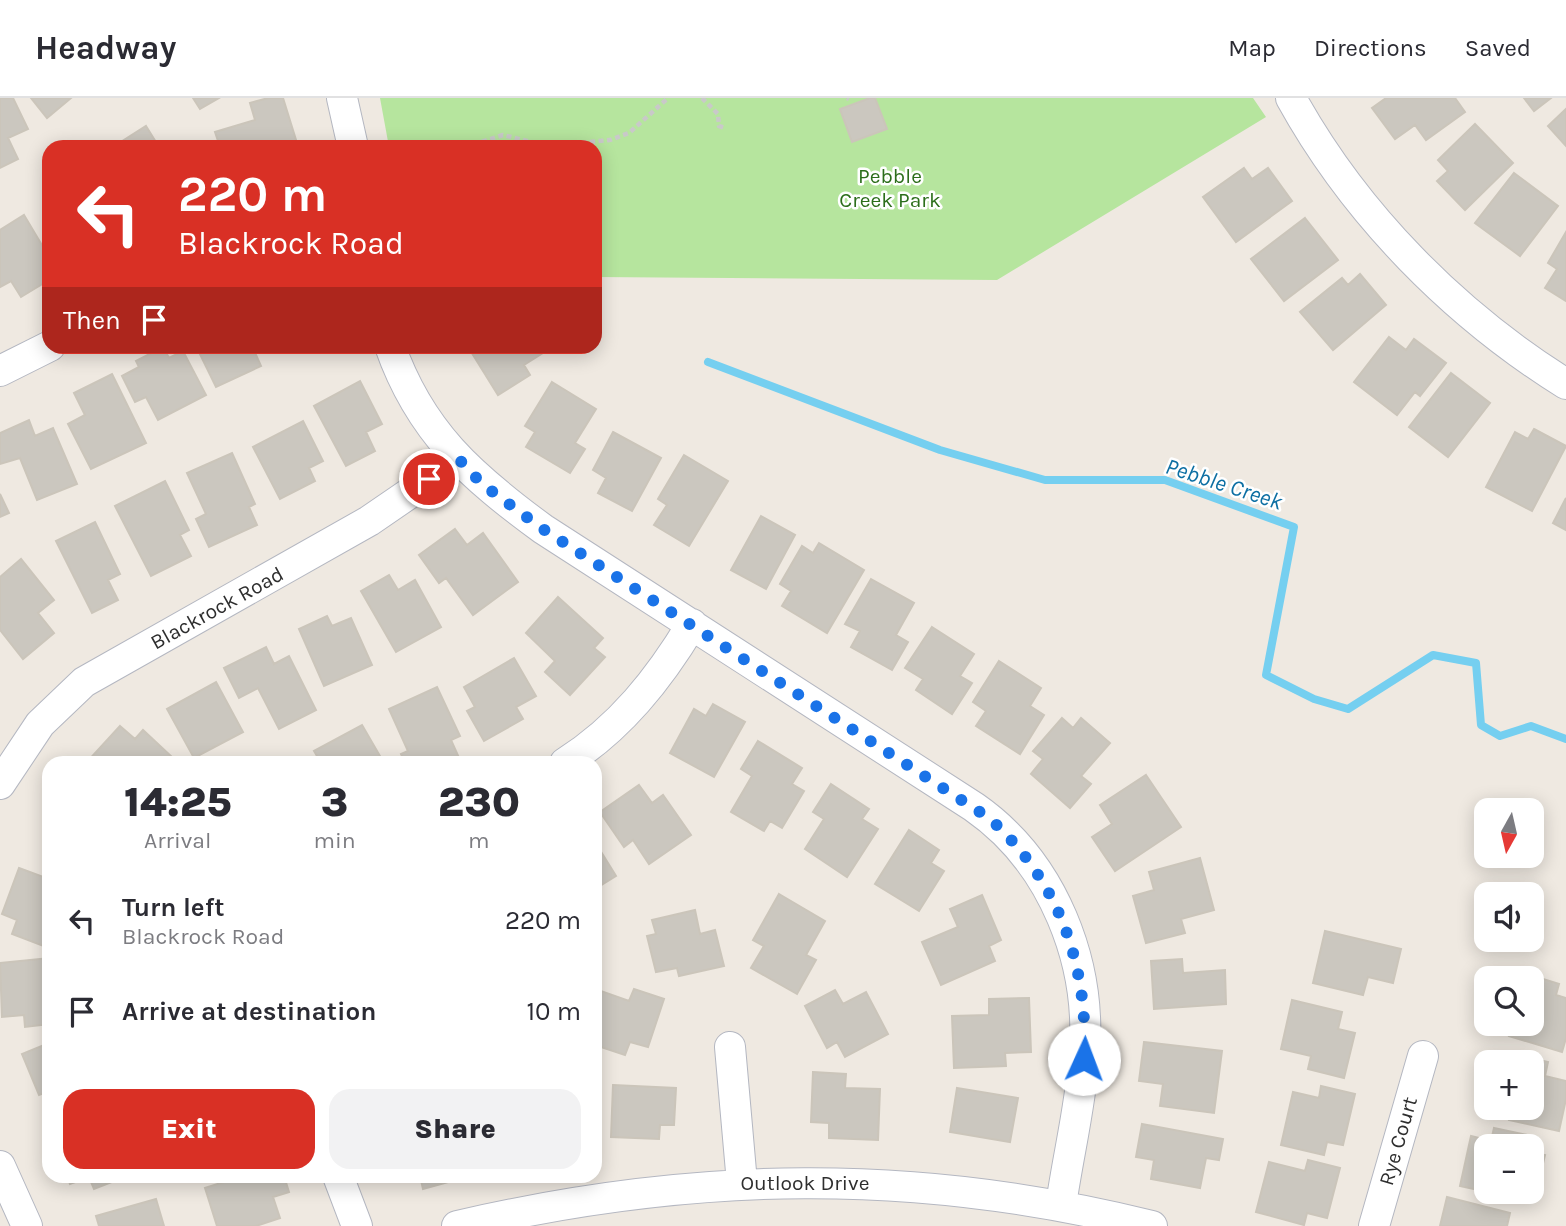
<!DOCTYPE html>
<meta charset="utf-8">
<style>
body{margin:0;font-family:Karla,sans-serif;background:#f2f2f3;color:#2b2b33;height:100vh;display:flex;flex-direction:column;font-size:26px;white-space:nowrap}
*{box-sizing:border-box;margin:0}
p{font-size:23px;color:#7c7c81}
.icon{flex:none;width:38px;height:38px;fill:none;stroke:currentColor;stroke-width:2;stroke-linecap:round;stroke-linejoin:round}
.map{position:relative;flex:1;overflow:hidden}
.side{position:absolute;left:42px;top:658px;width:560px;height:427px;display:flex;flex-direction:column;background:#fff;border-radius:21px;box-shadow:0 4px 18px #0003}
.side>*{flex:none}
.banner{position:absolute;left:42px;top:42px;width:560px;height:214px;border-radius:21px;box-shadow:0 4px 18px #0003;background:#d93025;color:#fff;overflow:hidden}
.needle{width:46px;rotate:188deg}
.buttons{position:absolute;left:1474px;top:700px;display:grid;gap:14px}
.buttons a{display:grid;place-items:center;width:70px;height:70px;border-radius:14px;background:#fff;box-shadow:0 4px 18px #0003;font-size:35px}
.pin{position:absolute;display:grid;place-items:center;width:60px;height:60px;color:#fff;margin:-30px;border:4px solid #fff;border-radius:50%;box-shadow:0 2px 7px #0007}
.me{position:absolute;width:77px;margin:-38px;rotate:2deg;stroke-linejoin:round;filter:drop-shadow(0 0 5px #0008)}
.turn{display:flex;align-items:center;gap:24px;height:147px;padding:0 21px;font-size:32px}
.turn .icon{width:91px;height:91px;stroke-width:2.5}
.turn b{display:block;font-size:49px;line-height:60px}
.then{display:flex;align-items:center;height:66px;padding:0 21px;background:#0003;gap:14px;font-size:26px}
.eta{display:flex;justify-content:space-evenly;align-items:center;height:119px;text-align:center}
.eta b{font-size:42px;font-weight:800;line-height:49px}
.primary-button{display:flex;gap:14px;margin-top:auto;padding:14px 21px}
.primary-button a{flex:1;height:80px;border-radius:21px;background:#d93025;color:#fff;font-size:28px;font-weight:800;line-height:80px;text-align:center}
.primary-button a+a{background:#f2f2f3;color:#2b2b33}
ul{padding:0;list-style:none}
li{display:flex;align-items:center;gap:21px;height:91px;padding:0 21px}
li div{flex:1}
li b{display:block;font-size:26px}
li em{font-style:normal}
header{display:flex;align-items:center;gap:42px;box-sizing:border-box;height:98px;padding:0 35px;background:#fff;border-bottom:2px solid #e1e1e2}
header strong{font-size:33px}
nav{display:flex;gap:38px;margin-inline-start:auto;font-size:24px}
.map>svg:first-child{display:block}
</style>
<header>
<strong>Headway</strong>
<nav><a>Map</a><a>Directions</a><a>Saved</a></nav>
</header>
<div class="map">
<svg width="1566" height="1128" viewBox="0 0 1566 1128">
<rect width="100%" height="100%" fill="#efe9e1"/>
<path fill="#b6e59e" d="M 380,0 L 1253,0 L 1266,19 L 997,182 L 595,179 L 595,49 L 389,49 Z"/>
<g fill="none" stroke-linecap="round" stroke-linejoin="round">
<path stroke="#75cff0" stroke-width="8" d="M 708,264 L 940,352 L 1045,382 L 1165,382 L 1294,429 L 1266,577 L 1314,601 L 1348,611 L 1433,557 L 1476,565 L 1481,627 L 1500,638 L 1531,628 L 1566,641"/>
</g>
<path fill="#cbc7bf" stroke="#cbc5ba" stroke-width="2" d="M 0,0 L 13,0 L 28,31 L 8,40 L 18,61 L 0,70 Z
M 31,0 L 71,0 L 47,20 Z
M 193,0 L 219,0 L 200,11 Z
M 268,0 L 283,0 L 297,45 L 284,49 L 220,49 L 215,34 L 255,22 L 250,5 Z
M 870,0 L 875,0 L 887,31 L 852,44 L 840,11 Z
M 1386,0 L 1455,0 L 1465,14 L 1426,42 L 1415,27 L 1395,41 L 1372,10 Z
M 1524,0 L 1551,0 L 1534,13 Z
M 1566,11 L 1566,48 L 1548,28 Z
M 1475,26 L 1513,65 L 1465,112 L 1437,83 L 1448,73 L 1438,62 Z
M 146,28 L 159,49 L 113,49 Z
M 1244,70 L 1252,81 L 1268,70 L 1292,103 L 1236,144 L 1203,99 Z
M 1514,75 L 1558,108 L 1520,158 L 1475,125 Z
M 24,117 L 49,159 L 49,182 L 21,199 L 11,183 L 0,189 L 0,132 Z
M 1305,120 L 1338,162 L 1284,203 L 1251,161 Z
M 1566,134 L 1566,203 L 1545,190 L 1557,171 L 1548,165 Z
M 1360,176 L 1386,207 L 1333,252 L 1300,214 L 1342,180 L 1348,187 Z
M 1389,239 L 1406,252 L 1414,241 L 1446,265 L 1420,298 L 1415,294 L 1397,317 L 1354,284 Z
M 196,248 L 252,248 L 261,268 L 216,289 Z
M 476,248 L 554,248 L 524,267 L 530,277 L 498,297 L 470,252 Z
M 163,249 L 169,260 L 183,253 L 206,297 L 158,322 L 146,299 L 135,304 L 122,278 L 139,269 L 136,263 Z
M 1451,275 L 1490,305 L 1448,359 L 1409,329 Z
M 112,276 L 146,345 L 91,371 L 68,326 L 85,317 L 74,295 Z
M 360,283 L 382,326 L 366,334 L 375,353 L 346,368 L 314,308 Z
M 552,284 L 596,311 L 575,345 L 585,351 L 570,375 L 526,349 L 535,334 L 525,328 Z
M 29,322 L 35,338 L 53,330 L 77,386 L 37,402 L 20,360 L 0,366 L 0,335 Z
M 303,323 L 323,363 L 309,370 L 315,383 L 280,401 L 253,349 Z
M 1534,331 L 1566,348 L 1532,413 L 1486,389 L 1515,334 L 1528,341 Z
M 613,334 L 661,360 L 632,413 L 598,395 L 606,380 L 593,372 Z
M 232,355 L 255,406 L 249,409 L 257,427 L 209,449 L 196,421 L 206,416 L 187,375 Z
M 684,357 L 728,383 L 689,448 L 654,427 L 667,407 L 658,401 Z
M 165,383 L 189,432 L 180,437 L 191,458 L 151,478 L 115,408 Z
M 0,396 L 9,415 L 0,419 Z
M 1566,400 L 1566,432 L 1553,425 Z
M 761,418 L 795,437 L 766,491 L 731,472 Z
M 95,424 L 120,476 L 108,482 L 118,502 L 92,515 L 56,443 Z
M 455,431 L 467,447 L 483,435 L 518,484 L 473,517 L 446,480 L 439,485 L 419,457 Z
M 819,445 L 864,472 L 827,535 L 782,508 L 791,493 L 780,486 L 802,448 L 813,455 Z
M 21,461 L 54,502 L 38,515 L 54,535 L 23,561 L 0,532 L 0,479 Z
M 389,477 L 398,492 L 415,482 L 441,529 L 396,554 L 361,493 Z
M 871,481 L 914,505 L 896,537 L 908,544 L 892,572 L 851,549 L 860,533 L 845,526 Z
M 558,499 L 603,540 L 594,550 L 605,559 L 570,597 L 545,574 L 555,563 L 526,535 Z
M 327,518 L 332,528 L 351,520 L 372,567 L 324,588 L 299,531 Z
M 932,529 L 974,556 L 960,578 L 972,585 L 952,616 L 916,592 L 923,581 L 905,570 Z
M 266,549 L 274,566 L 289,558 L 316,612 L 279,631 L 258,590 L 239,600 L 224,570 Z
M 514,560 L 536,598 L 516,609 L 523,621 L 484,643 L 467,613 L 475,609 L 464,589 Z
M 999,563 L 1041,590 L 1030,608 L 1044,617 L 1020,656 L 976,628 L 986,613 L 973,604 Z
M 216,584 L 243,634 L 194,660 L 167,611 Z
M 437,589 L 460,638 L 451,642 L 460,662 L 454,665 L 405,665 L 401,656 L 408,653 L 389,611 Z
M 713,606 L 745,624 L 714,679 L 670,655 L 694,611 L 706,618 Z
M 1062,620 L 1073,630 L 1081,620 L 1110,645 L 1081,678 L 1091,686 L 1070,710 L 1031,676 L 1043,661 L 1033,653 Z
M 362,627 L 384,665 L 321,665 L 314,653 Z
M 120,628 L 135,641 L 143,632 L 173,660 L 168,665 L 86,665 Z
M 758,643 L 802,670 L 792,686 L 804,693 L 782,730 L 770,723 L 764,733 L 731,714 L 752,678 L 741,671 Z
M 1146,677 L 1181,729 L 1115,773 L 1092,739 L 1112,726 L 1100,707 Z
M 831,686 L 869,711 L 862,721 L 878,731 L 847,779 L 805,751 L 824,721 L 813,714 Z
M 639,687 L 652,705 L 663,697 L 691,737 L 649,766 L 633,742 L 624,749 L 600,714 Z
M 909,732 L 939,752 L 931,765 L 944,773 L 919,813 L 875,786 Z
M 595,744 L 616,778 L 595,791 Z
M 1200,760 L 1214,812 L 1181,821 L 1185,835 L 1146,845 L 1133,798 L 1154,792 L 1149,774 Z
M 19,770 L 49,781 L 45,794 L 49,796 L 49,850 L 12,836 L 17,822 L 2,816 Z
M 779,796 L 825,823 L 806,857 L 816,862 L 797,896 L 751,870 L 764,848 L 753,842 Z
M 982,797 L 1001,842 L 989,848 L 995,863 L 941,887 L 922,844 L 958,829 L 950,811 Z
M 695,812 L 700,836 L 715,832 L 724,868 L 679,878 L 677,870 L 656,874 L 647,838 L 656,836 L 652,822 Z
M 1325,833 L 1401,851 L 1393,885 L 1368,879 L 1363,897 L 1313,885 Z
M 49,860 L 49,926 L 25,929 L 24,917 L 2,919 L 0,865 Z
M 1182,861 L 1183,875 L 1225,872 L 1226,906 L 1154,911 L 1151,863 Z
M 1511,871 L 1559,886 L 1556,897 L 1566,900 L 1566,940 L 1562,954 L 1509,938 L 1513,926 L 1531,926 L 1531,880 L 1508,880 Z
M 595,891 L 629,903 L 634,891 L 664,901 L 648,949 L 630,944 L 625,957 L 595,947 Z
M 835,892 L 843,906 L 866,894 L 888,936 L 845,959 L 837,944 L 827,950 L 805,908 Z
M 1029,900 L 1031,954 L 1005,955 L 1006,968 L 954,970 L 952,918 L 989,917 L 989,901 Z
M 1292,902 L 1342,914 L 1338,931 L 1355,935 L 1344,980 L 1308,971 L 1311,958 L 1281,951 Z
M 1144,944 L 1222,953 L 1214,1015 L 1160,1008 L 1163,986 L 1139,983 Z
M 49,945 L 49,993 L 39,997 L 22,956 Z
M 1514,956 L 1548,964 L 1545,978 L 1566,983 L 1566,1001 L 1559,1033 L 1509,1022 L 1511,1010 L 1531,1010 L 1531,964 L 1512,964 Z
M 813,974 L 846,976 L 845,990 L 880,991 L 878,1042 L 829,1040 L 829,1025 L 811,1024 Z
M 613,987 L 676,990 L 674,1027 L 660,1027 L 659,1041 L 611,1039 Z
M 1321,988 L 1355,996 L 1343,1047 L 1327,1044 L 1324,1057 L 1281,1047 L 1293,994 L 1319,1000 Z
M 957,990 L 1018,1000 L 1010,1044 L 950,1034 Z
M 1142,1026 L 1223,1041 L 1219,1062 L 1206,1060 L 1200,1090 L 1151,1081 L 1154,1062 L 1136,1059 Z
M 1494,1030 L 1537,1039 L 1533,1055 L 1545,1057 L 1536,1094 L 1531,1093 L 1531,1048 L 1486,1048 L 1486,1094 L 1492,1095 L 1460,1088 L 1471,1038 L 1491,1043 Z
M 1308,1062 L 1340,1070 L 1327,1120 L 1307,1115 L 1304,1127 L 1256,1114 L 1269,1064 L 1305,1073 Z
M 67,1078 L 127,1078 L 94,1091 L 89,1079 L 70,1086 Z
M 243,1078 L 284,1078 L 289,1094 L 273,1099 L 280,1120 L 256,1128 L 217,1128 L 205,1090 Z
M 420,1078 L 458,1078 L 459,1081 L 423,1091 Z
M 1447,1099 L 1510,1115 L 1507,1128 L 1440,1128 Z
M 156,1101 L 164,1128 L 99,1128 L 96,1118 Z"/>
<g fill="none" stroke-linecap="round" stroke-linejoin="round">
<g stroke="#b4b7c1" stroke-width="32">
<path id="minor" d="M 342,0 L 353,49
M 1291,0 C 1355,116 1454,216 1566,286
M 390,248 C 420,334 472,379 543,431 L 974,709 C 1053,764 1093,865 1084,960 C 1080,1010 1068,1058 1061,1107
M 0,273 L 50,248
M 565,665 C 620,630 659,581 692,526
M 0,686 L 40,626 L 84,584 L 369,423 L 426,384 L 456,358
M 730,949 L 742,1085
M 0,1068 L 27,1128
M 338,1078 L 357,1128
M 457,1128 C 695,1073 914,1069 1152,1128
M 1374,1128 L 1423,958"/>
</g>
<path stroke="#c9c9c9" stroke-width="4.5" stroke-dasharray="5 3.5" stroke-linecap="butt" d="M 702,0 L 718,16 L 719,28 L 725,30
M 847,0 L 849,1
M 466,49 L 503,37 L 548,48 L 610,42 L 629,35 L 668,0"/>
<use href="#minor" stroke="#fff" stroke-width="30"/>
</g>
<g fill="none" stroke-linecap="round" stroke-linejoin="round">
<path stroke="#1a73e8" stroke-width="12" stroke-dasharray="0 21.6" d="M 429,381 L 456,358 L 482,386 L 543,431 L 989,720 C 1059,782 1089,869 1084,961"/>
</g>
<g text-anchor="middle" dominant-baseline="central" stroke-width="5" stroke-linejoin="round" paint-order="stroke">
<g font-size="21" fill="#2c6e1b" stroke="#fff">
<text x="890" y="78">Pebble<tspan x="890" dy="24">Creek Park</tspan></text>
</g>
<g font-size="21" fill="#2e2e2e" stroke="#fff">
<text transform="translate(217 510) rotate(-29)">Blackrock Road</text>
<text transform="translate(1398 1043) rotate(-74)">Rye Court</text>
<text x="805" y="1085">Outlook Drive</text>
</g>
<g font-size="23" font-style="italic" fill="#0d6fa3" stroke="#fff">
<text transform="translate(1224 386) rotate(18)">Pebble Creek</text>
</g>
</g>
</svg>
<div class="buttons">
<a><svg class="needle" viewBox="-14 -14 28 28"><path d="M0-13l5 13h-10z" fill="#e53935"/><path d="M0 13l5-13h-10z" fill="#7c7c81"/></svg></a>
<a><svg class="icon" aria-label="sound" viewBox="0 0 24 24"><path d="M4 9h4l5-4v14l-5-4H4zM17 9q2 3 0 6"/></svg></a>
<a><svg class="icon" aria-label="search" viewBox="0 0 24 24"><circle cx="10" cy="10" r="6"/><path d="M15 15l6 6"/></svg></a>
<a>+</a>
<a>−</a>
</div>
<div class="pin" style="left:429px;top:381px;background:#d93025"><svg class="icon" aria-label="arrive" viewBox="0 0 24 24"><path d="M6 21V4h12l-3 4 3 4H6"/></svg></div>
<svg class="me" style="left:1084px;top:961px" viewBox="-20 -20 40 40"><circle r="19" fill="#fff"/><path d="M0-13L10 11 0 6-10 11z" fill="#1a73e8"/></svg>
<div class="banner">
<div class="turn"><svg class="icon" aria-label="left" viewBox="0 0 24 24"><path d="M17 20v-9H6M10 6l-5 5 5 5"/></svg><div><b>220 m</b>Blackrock Road</div></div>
<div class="then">Then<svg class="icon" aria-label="arrive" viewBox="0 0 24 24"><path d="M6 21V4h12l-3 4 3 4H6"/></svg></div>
</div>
<section class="side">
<div class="eta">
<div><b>14:25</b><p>Arrival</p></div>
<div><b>3</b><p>min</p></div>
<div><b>230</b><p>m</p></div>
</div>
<ul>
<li><svg class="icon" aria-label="left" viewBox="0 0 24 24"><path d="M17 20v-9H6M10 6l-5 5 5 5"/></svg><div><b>Turn left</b><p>Blackrock Road</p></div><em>220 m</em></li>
<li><svg class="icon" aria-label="arrive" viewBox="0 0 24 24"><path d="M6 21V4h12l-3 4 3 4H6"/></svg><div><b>Arrive at destination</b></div><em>10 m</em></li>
</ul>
<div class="primary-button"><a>Exit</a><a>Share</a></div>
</section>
</div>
